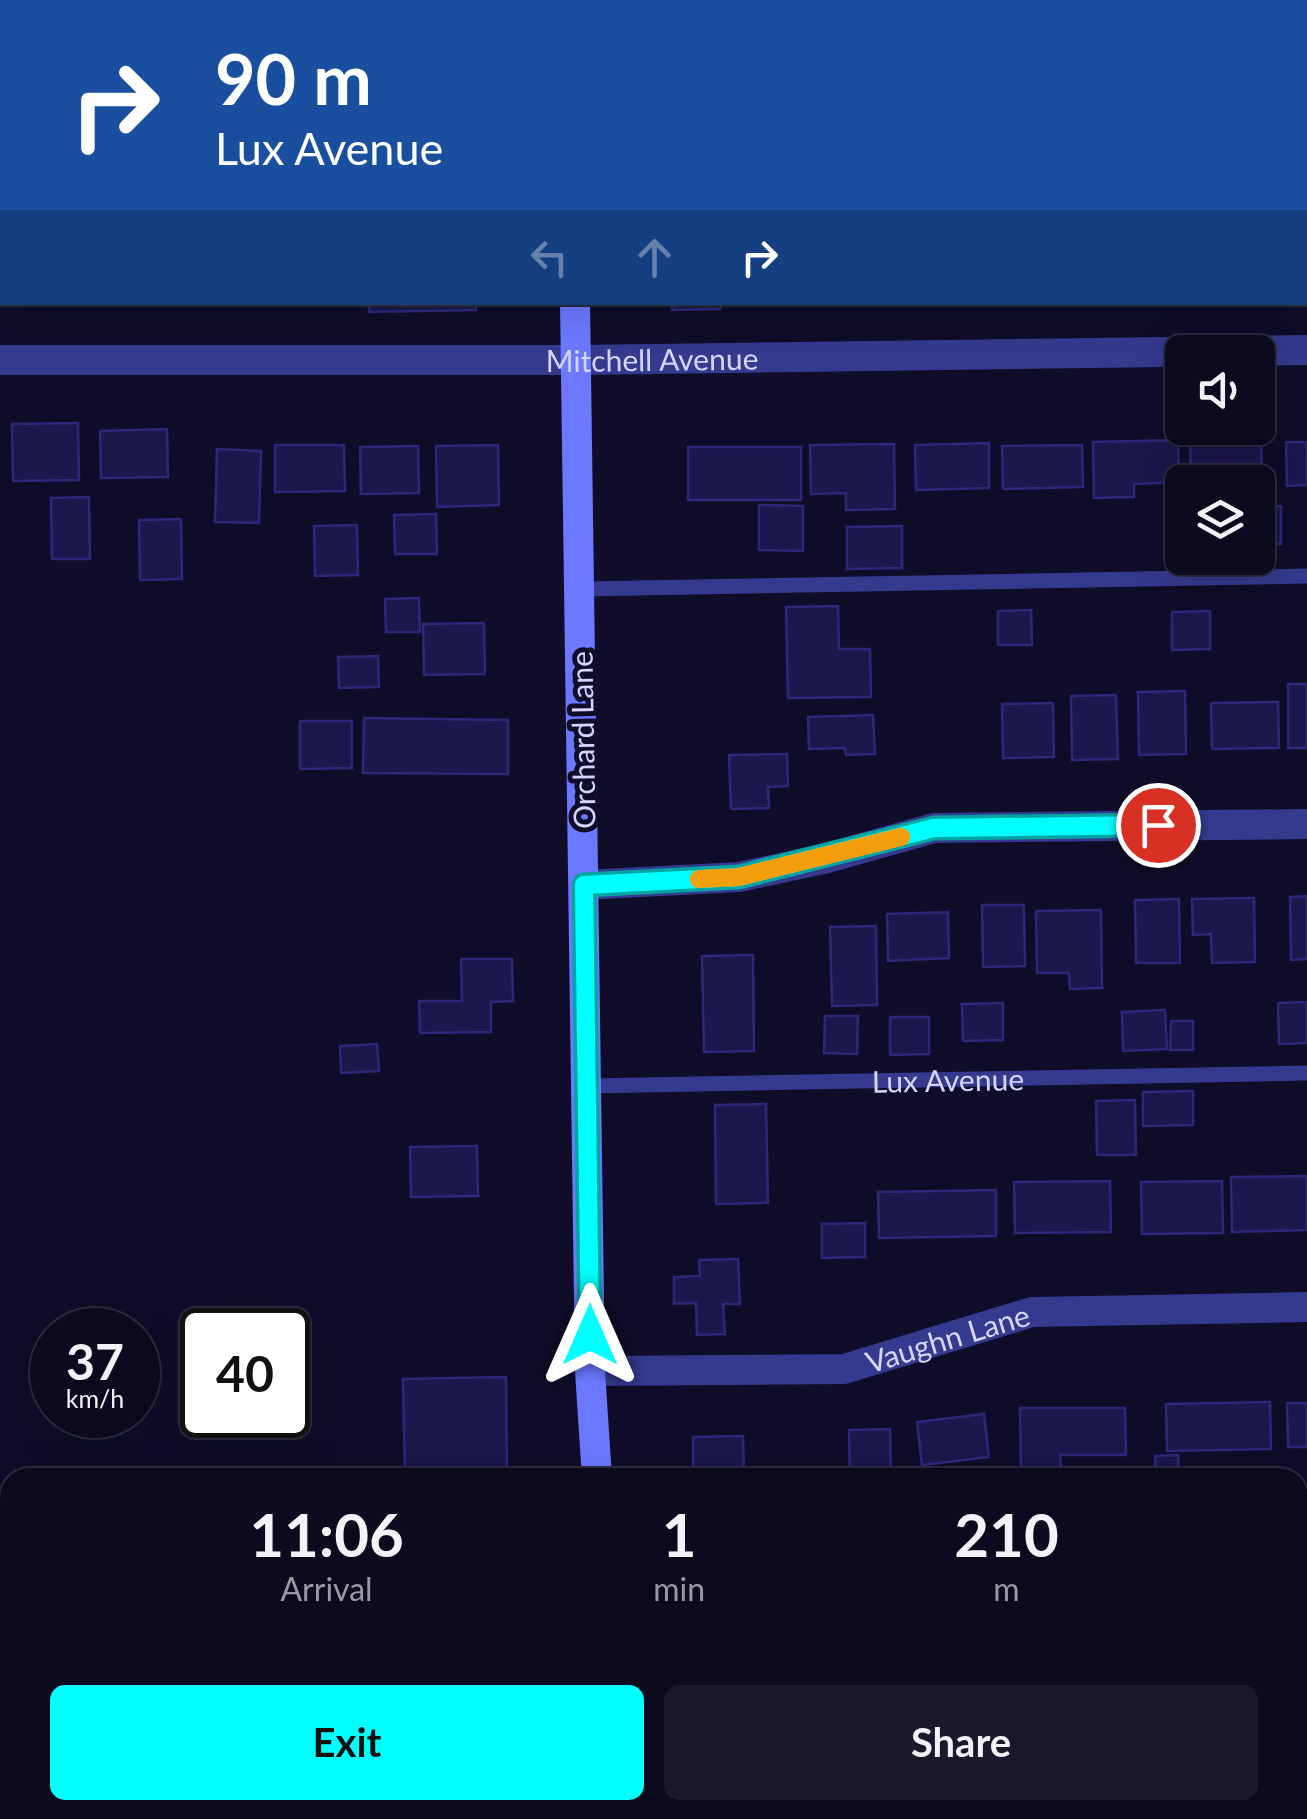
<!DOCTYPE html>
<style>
body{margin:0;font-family:Lato,sans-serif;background:#19182c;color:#f1f3f6;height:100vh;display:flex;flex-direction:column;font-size:38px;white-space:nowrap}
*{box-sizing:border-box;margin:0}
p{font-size:32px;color:#9a9aa4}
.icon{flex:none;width:55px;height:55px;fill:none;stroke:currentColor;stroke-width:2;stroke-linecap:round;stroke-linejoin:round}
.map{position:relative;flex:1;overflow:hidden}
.details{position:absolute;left:0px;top:1468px;width:1308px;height:352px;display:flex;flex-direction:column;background:#0b0a1f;border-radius:30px 30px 0 0;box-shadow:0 10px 40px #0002,0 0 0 2px #2b2b3d}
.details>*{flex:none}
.guide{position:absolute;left:0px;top:0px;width:1308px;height:305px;box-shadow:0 10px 40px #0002,0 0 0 2px #2b2b3d;background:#1a4fa0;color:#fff;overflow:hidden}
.buttons{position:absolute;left:1165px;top:335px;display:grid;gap:20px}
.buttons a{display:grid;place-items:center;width:110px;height:110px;border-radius:15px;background:#0b0a1f;box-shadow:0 10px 40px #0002,0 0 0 2px #2b2b3d;font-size:50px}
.speed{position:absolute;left:30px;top:1308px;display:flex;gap:20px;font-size:50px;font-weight:700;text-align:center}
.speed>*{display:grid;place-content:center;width:130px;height:130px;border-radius:50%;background:#0b0a1f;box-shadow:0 10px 40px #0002,0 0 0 2px #2b2b3d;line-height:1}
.speed small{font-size:25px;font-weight:400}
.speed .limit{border:5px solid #111;border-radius:15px;background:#fff;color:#111}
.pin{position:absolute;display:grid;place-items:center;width:85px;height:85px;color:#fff;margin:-42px;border:5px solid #fff;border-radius:50%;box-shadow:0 2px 10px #0007}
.me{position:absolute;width:110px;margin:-55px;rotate:0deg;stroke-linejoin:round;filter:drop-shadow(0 0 8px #0008)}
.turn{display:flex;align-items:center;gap:35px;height:210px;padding:0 50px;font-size:45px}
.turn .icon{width:130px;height:130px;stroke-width:2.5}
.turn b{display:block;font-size:70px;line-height:85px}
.lanes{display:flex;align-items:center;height:95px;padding:0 50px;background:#0003;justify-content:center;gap:50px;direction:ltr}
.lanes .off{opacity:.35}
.eta{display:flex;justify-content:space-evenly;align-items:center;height:170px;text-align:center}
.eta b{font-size:60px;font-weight:700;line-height:70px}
.button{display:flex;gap:20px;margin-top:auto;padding:20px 50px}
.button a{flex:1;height:115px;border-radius:15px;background:#01fffd;color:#111;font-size:40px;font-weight:700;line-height:115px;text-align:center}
.button a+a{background:#19182c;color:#f1f3f6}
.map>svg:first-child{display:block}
</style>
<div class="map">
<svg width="1307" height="1819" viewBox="0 0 1307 1819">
<rect width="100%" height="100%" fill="#0f0d29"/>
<path fill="#1c174c" stroke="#2f277a" stroke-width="2.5" d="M 369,302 L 476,302 L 476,310 L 369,312 Z
M 672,302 L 720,302 L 720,309 L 672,310 Z
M 78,423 L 79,480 L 13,481 L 12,424 Z
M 167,429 L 168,477 L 101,478 L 100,431 Z
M 1178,440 L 1179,482 L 1134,484 L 1134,497 L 1094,498 L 1093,442 Z
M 1261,440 L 1262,481 L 1191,482 L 1190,441 Z
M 1286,442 L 1307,442 L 1307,485 L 1287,486 Z
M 989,443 L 989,488 L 916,490 L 915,445 Z
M 894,444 L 895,509 L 846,510 L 846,493 L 811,494 L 810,445 Z
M 275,445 L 344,445 L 345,491 L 275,492 Z
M 498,445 L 499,505 L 437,507 L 436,446 Z
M 1082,445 L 1083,487 L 1003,489 L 1002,446 Z
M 418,446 L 419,493 L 361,494 L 360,447 Z
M 688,447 L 801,447 L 801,500 L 688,500 Z
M 217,449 L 261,451 L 259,523 L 215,522 Z
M 89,497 L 90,559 L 52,559 L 51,498 Z
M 759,505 L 803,506 L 803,551 L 759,550 Z
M 1281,506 L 1281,544 L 1258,544 L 1258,507 Z
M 436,514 L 437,554 L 395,554 L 394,515 Z
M 181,519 L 182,579 L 140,580 L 139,520 Z
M 357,525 L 358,575 L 315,576 L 314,526 Z
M 902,526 L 902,568 L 847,569 L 847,527 Z
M 419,598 L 420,632 L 386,632 L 385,599 Z
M 838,606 L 839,649 L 870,649 L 871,697 L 788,698 L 786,607 Z
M 1031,610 L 1032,645 L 998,645 L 998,611 Z
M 1210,611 L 1210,649 L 1172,650 L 1172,612 Z
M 484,623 L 485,674 L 424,675 L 423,624 Z
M 378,656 L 379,687 L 339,688 L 338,657 Z
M 1288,684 L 1307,684 L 1307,748 L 1288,748 Z
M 1185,691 L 1186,754 L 1139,755 L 1138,692 Z
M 1116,695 L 1118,759 L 1072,760 L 1071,696 Z
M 1278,702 L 1279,748 L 1212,749 L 1211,703 Z
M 1053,703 L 1054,757 L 1003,758 L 1002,704 Z
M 873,715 L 875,754 L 846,755 L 845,748 L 809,749 L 808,717 Z
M 364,718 L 508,720 L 508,774 L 363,773 Z
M 300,721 L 352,721 L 352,768 L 300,769 Z
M 787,754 L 788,786 L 768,787 L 769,808 L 731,809 L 729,755 Z
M 1307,896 L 1307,959 L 1291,960 L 1290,897 Z
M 1254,898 L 1255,962 L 1212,963 L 1211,934 L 1193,935 L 1192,899 Z
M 1179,899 L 1180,963 L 1136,963 L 1135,900 Z
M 982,905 L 1024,905 L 1025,966 L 983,967 Z
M 1101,910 L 1102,988 L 1070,989 L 1069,973 L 1037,973 L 1036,911 Z
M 948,912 L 949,958 L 888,961 L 887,914 Z
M 876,926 L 877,1005 L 832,1006 L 830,927 Z
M 753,955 L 754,1051 L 704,1052 L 702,956 Z
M 461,959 L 512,959 L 513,1001 L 491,1002 L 491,1032 L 420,1033 L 419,1001 L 462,1001 Z
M 1307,1002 L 1307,1043 L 1279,1044 L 1278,1003 Z
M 1003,1003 L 1003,1040 L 963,1041 L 962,1004 Z
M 1165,1010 L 1167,1049 L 1123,1051 L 1122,1012 Z
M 825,1016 L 858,1016 L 857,1054 L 824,1053 Z
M 890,1017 L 929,1017 L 929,1054 L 890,1055 Z
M 1171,1021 L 1193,1021 L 1193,1050 L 1170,1050 Z
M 377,1044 L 379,1071 L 341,1073 L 340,1046 Z
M 1193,1091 L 1193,1125 L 1143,1126 L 1143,1092 Z
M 1135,1100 L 1136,1155 L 1097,1155 L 1096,1101 Z
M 766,1104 L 768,1203 L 716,1204 L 715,1105 Z
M 477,1146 L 478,1196 L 411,1197 L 410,1147 Z
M 1307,1176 L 1307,1230 L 1232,1232 L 1231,1177 Z
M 1110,1181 L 1111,1232 L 1015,1233 L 1014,1182 Z
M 1222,1181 L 1223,1233 L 1142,1234 L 1141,1182 Z
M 996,1190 L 996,1236 L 879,1238 L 878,1192 Z
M 865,1223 L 865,1257 L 822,1258 L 822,1224 Z
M 738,1259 L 740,1304 L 723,1304 L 725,1334 L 697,1335 L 696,1303 L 674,1304 L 674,1277 L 700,1276 L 699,1260 Z
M 506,1377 L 507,1478 L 405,1478 L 403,1379 Z
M 1270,1402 L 1271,1449 L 1167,1451 L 1166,1404 Z
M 1287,1403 L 1307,1403 L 1307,1447 L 1288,1447 Z
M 1020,1408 L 1125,1408 L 1126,1455 L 1060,1455 L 1061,1470 L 1021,1470 Z
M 984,1414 L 989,1457 L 922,1465 L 917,1422 Z
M 890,1429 L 891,1478 L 850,1478 L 849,1430 Z
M 743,1436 L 744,1478 L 693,1478 L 693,1437 Z
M 1178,1455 L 1179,1478 L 1156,1478 L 1155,1456 Z
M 0,1491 L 10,1491 L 10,1567 L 0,1568 Z
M 1298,1674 L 1302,1674 L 1303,1720 L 1298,1720 Z
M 200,1810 L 402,1810 L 402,1819 L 200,1819 Z
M 771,1810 L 847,1810 L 847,1815 L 771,1815 Z"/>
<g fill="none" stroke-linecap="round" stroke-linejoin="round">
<g stroke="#343a8d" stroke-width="15">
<path d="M 1305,66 L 1307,66"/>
<path d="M 580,589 L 1307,576"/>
<path id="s1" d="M 588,1086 L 1307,1073"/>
<path d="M 1298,1556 L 1307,1556"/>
</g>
<g stroke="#343a8d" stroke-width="30">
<path id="s2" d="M 0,360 L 576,360 L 1307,350"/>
<path d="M 584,885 L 739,877 L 827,858 L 934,828 L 1307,824"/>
<path id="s3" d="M 590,1371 L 844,1369 L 1032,1312 L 1307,1307"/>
<path d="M 1298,1803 L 1307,1803"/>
<path d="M 970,1819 L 1015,1810"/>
</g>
<path stroke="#6c78ff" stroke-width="30" d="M 573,0 L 573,2
M 575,302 L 590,1371 L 597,1478
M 612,1810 L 612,1819"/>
</g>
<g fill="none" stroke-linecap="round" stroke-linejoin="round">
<g stroke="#01a6a4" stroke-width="25">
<path id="route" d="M 590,1335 L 584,885 L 739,877 L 934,828 L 1158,825"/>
</g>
<use href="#route" stroke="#01fffd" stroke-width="18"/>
<path stroke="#f59e0b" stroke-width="18" d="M 699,879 L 739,877 L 901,837"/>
</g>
<g text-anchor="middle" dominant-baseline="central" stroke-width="10" stroke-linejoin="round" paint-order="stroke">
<g font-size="30" fill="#d6d5ff" stroke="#0f0d29">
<text stroke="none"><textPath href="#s2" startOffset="652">Mitchell Avenue</textPath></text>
<text transform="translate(582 740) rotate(-91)">Orchard Lane</text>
<text stroke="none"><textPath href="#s1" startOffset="360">Lux Avenue</textPath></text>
<text stroke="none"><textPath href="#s3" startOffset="362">Vaughn Lane</textPath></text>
</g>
</g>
</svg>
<div class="buttons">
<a><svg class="icon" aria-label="sound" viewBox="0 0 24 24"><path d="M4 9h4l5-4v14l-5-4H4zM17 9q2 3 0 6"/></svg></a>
<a><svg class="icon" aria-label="layers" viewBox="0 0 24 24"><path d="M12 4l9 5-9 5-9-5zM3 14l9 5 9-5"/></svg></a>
</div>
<div class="speed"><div>37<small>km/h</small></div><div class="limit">40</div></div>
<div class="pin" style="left:1158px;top:825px;background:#d93025"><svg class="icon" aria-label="arrive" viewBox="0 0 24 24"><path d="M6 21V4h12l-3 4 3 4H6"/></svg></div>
<svg class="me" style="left:590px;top:1335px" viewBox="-20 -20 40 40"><path d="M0-17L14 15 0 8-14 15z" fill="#01fffd" stroke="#fff" stroke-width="4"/></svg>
<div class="guide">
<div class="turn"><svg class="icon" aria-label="right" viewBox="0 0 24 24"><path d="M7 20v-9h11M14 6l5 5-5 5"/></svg><div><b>90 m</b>Lux Avenue</div></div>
<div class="lanes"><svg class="icon off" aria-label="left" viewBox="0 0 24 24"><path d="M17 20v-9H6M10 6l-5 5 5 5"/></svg><svg class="icon off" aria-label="ahead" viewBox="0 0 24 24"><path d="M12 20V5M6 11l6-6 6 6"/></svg><svg class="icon" aria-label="right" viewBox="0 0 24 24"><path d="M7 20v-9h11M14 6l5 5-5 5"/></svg></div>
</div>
<section class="details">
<div class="eta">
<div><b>11:06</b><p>Arrival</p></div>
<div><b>1</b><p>min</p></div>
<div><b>210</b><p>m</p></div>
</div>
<div class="button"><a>Exit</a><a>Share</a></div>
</section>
</div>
